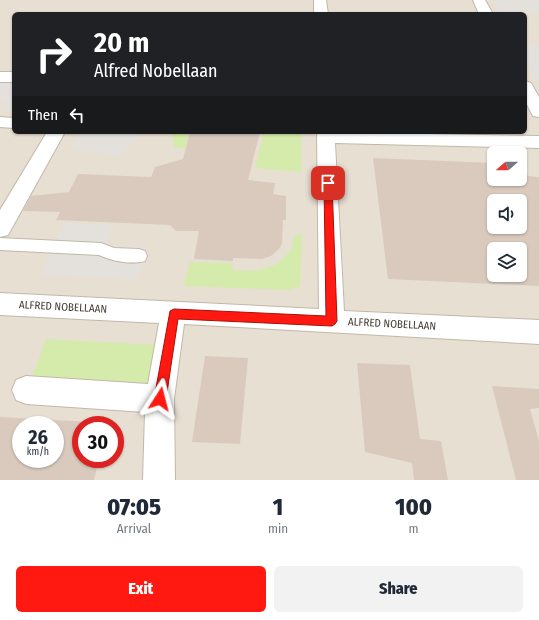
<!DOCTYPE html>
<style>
body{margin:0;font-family:"Fira Sans Condensed",sans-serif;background:#f2f2f3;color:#1f2937;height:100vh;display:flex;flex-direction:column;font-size:15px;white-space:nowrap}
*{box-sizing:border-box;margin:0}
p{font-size:13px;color:#747a83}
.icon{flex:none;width:22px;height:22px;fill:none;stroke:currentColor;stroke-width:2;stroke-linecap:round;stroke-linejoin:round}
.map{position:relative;height:480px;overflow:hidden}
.panel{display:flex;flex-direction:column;background:#fff;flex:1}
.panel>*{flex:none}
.top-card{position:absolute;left:12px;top:12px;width:515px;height:122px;border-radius:6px;box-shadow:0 1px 3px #0004;background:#202124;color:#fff;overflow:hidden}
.needle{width:26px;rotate:250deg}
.tools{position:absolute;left:487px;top:146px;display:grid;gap:8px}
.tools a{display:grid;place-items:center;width:40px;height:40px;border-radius:6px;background:#fff;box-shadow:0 1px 3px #0004;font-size:20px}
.speed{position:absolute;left:12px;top:416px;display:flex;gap:8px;font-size:20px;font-weight:700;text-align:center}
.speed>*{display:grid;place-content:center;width:52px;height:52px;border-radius:50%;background:#fff;box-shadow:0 1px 3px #0004;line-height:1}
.speed small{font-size:10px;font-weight:400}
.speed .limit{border:6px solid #d22;background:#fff;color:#111}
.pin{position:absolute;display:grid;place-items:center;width:34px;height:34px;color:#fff;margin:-17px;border-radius:8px;box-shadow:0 2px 6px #0006}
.me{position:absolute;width:44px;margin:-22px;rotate:9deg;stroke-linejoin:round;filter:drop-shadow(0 0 3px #0008)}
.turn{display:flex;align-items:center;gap:14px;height:84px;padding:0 16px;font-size:18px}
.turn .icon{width:52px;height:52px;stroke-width:2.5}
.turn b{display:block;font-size:28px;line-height:34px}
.then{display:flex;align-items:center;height:38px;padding:0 16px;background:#0003;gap:8px;font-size:15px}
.eta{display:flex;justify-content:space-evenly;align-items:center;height:68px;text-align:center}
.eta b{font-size:24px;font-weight:800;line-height:28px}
.action{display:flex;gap:8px;margin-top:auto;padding:8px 16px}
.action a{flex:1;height:46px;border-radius:6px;background:#ff1910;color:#fff;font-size:16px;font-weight:800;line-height:46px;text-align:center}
.action a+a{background:#f2f2f3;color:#1f2937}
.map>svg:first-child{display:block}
</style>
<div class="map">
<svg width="539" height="480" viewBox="0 0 539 480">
<rect width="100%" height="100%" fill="#f4ede5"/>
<path fill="#e8dfd3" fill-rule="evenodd" d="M 0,0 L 539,0 L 539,480 L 0,480 ZM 14,14 L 525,14 L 525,132 L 14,132 ZM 494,153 L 520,153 L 520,179 L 494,179 ZM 494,201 L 520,201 L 520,227 L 494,227 ZM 494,249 L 520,249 L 520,275 L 494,275 ZM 21,425 L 55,425 L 55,459 L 21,459 ZM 81,425 L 115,425 L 115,459 L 81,459 Z"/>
<path fill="#d5ebab" d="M 172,132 L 189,132 L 185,148 L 174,148 Z
M 264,132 L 301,132 L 301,172 L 255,168 Z
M 295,234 L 302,235 L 300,286 L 291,290 L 184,286 L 190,262 L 232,263 L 233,270 L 256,271 L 277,264 L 291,250 Z
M 46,339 L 160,345 L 150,382 L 128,392 L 30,383 Z"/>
<path fill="#e4e1dd" d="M 492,0 L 539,0 L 539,13 L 499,12 Z
M 525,44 L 539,44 L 539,85 L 525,62 Z
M 0,79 L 14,79 L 14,111 L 0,110 L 6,101 L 0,101 Z
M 79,132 L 140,132 L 139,135 L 120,157 L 92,151 L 73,150 L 73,143 Z
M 65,223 L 113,225 L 106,245 L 147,247 L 138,279 L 41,275 Z"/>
<path fill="#d9cabd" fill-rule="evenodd" d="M 190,132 L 260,132 L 248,180 L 275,183 L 273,194 L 286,196 L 286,220 L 283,220 L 282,244 L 280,248 L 271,256 L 262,259 L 233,258 L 233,261 L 194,259 L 199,231 L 176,231 L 170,225 L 56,220 L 60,212 L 23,211 L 31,196 L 69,192 L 78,174 L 151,177 L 155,167 L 183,159 Z
M 373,158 L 494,163 L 494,179 L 520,179 L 520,164 L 523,164 L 528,176 L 539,177 L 539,286 L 388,279 ZM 494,201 L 520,201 L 520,227 L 494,227 ZM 494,249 L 520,249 L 520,275 L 494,275 Z
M 205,356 L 248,358 L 240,444 L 192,442 Z
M 357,363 L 410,365 L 420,439 L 441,441 L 448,480 L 414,480 L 412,463 L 365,452 Z
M 492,386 L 539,389 L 539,408 L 530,409 L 539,441 L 539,480 L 516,480 Z
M 0,417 L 109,423 L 108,425 L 81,425 L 81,459 L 99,459 L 94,480 L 0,480 ZM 21,425 L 55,425 L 55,459 L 21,459 Z"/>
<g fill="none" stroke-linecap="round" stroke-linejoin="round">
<g stroke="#c2b7aa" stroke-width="2">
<path id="service" d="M 0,238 L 101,243 L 114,248 L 139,249 L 145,251 L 147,256 L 145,261 C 131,265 112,261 99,255 L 0,250 Z"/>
</g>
<g stroke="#c2b7aa" stroke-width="2">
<path id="minor" d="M 314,0 L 326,0 L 328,14 L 314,14 Z
M 473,0 L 485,0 L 493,14 L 479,14 Z
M 0,72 L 14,72 L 14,82 L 0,82 Z
M 525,81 L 531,83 L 539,97 L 539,117 L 533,116 L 525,101 Z
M 0,117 L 14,118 L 14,128 L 0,127 Z
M 47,132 L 65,132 L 8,235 L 0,237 L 0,210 Z
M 317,132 L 539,136 L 539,148 L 335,143 L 344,311 L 539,320 L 539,344 L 184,324 L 174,399 L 175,480 L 143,480 L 145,412 L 26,404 L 16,400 L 12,390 L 16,380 L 26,376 L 148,384 L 159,323 L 0,315 L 0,293 L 319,309 Z"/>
</g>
<use href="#service" fill="#fff" fill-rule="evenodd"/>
<use href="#minor" fill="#fff" fill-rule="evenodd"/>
</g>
<path fill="#ff1910" stroke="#a6100a" d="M 328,180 L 332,183 L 337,321 L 335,324 L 332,326 L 178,319 L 166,399 L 164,403 L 160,405 L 156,403 L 154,399 L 170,311 L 174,309 L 326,316 L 324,183 Z"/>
<g text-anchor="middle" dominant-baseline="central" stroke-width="3" stroke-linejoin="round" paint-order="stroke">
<g font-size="11" fill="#463d34" stroke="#fff">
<text transform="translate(63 307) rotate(3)">ALFRED NOBELLAAN</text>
<text transform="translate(392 324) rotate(3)">ALFRED NOBELLAAN</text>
</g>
</g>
</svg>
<div class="tools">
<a><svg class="needle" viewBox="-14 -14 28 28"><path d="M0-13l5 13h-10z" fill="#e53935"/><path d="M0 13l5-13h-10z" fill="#747a83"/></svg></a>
<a><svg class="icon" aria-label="sound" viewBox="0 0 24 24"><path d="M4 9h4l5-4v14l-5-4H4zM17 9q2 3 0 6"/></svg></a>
<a><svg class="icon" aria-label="layers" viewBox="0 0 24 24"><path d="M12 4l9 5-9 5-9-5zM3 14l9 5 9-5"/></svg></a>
</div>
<div class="speed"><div>26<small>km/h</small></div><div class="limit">30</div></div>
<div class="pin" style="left:328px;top:183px;background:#d93025"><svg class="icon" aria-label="arrive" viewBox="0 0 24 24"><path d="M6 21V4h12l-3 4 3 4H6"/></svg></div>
<svg class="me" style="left:160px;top:399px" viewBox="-20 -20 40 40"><path d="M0-17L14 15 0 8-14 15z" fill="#ff1910" stroke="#fff" stroke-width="4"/></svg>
<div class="top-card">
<div class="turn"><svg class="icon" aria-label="right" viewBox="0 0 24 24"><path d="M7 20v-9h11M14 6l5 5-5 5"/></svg><div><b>20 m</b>Alfred Nobellaan</div></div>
<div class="then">Then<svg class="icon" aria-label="left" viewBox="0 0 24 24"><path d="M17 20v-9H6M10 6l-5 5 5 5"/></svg></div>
</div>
</div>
<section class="panel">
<div class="eta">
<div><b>07:05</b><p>Arrival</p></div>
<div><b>1</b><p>min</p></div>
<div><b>100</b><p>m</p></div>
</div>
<div class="action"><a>Exit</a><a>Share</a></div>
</section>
